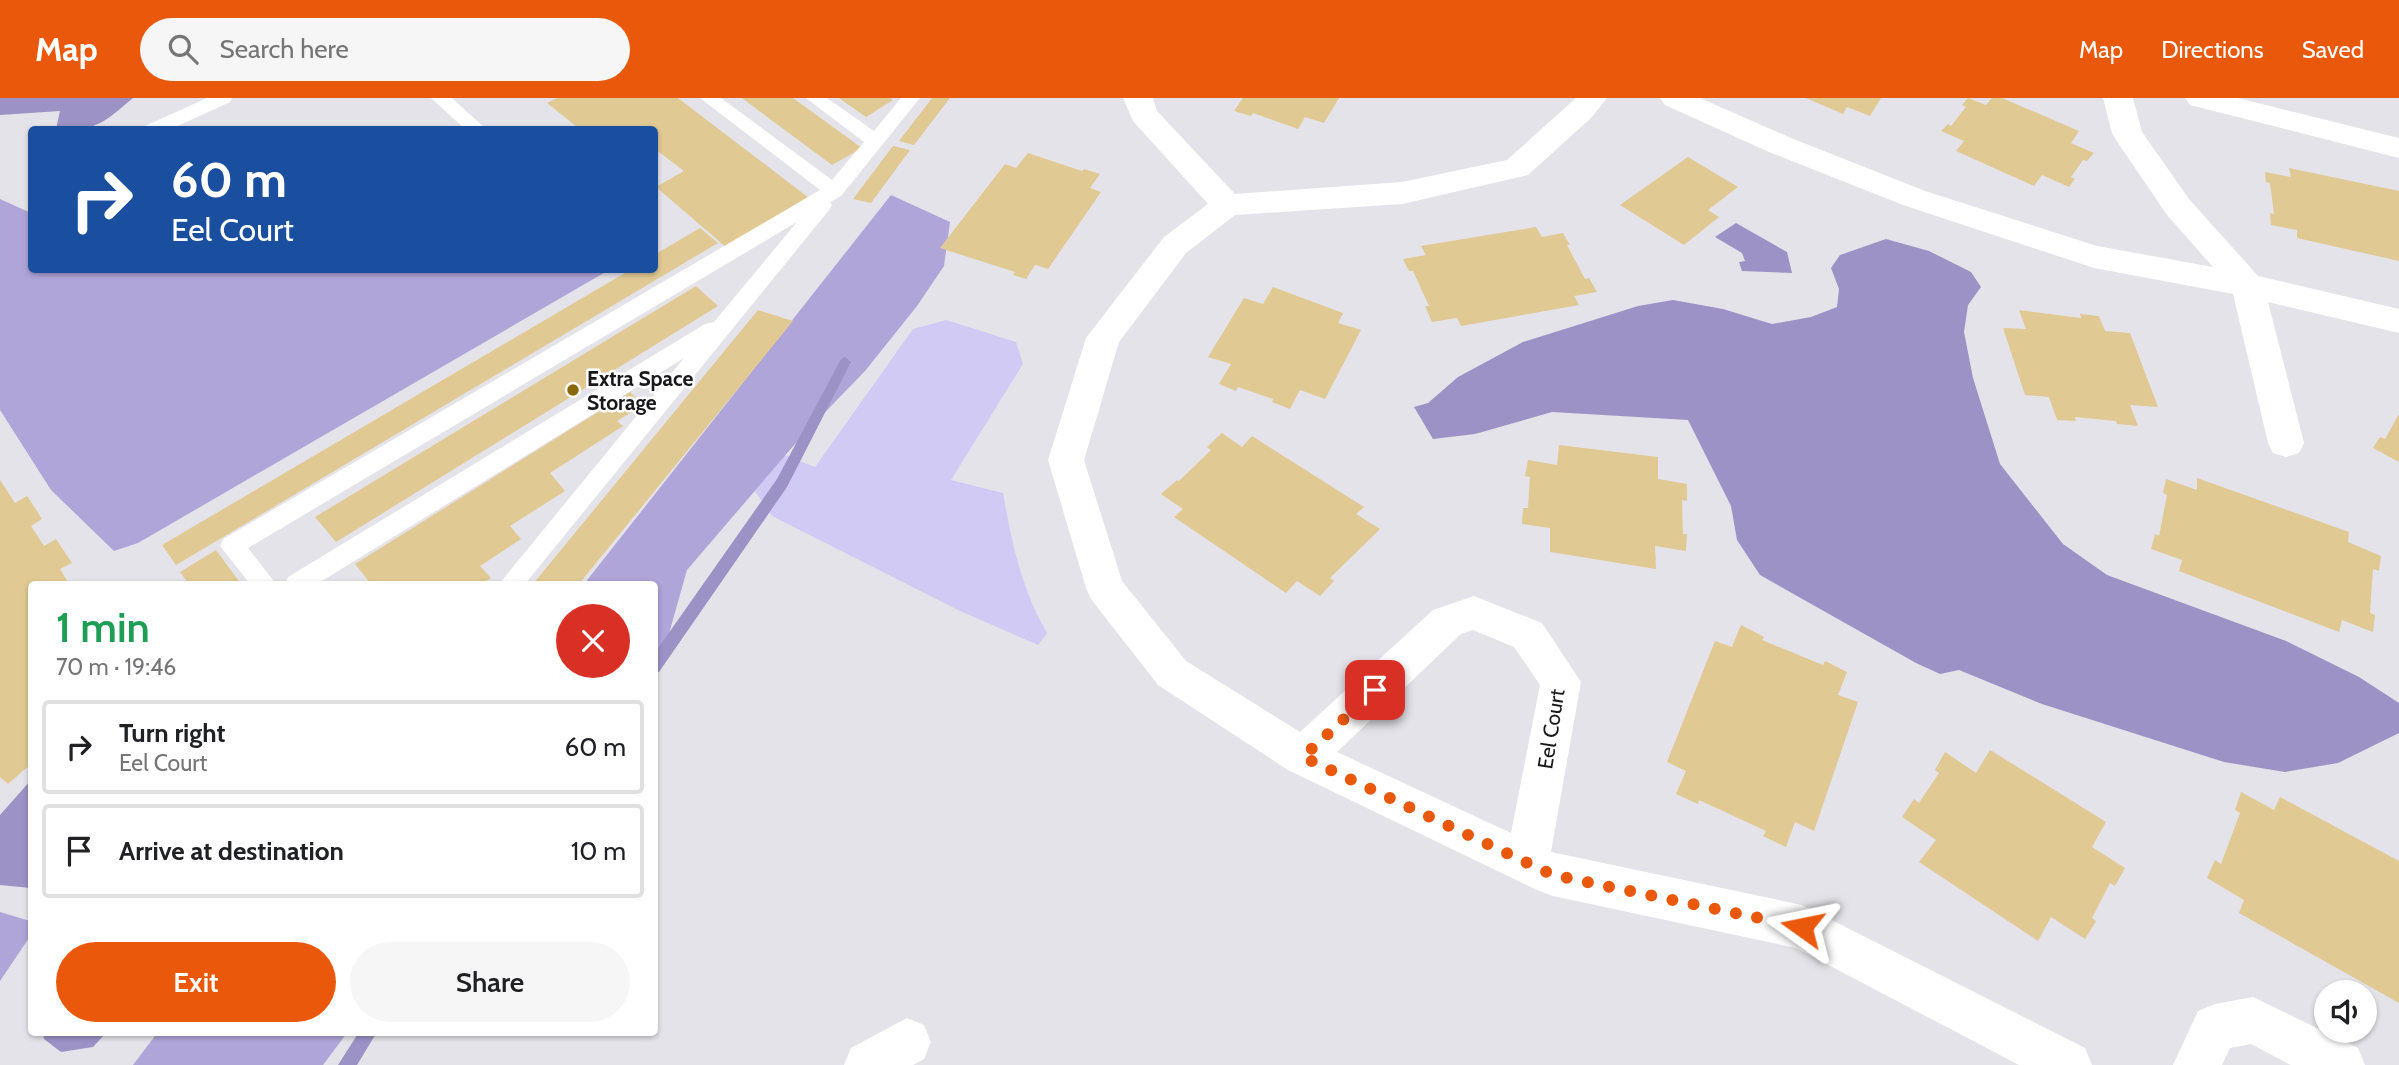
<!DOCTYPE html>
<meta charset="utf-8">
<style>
body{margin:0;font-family:Cabin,sans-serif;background:#f6f6f6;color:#202124;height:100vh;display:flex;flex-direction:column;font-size:26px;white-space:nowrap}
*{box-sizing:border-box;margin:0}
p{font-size:23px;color:#757577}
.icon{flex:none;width:38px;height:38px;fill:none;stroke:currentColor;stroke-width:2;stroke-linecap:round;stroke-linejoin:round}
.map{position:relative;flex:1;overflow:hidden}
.sheet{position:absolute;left:28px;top:483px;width:630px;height:455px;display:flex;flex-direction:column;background:#fff;border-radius:7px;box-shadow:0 2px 5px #0004}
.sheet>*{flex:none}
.top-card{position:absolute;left:28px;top:28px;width:630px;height:147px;border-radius:7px;box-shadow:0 2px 5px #0004;background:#1a4fa0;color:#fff;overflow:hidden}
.tools{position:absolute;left:2314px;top:882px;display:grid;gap:14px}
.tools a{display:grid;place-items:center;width:63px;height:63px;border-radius:50%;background:#fff;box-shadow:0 2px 5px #0004;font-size:35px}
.pin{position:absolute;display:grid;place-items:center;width:60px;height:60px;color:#fff;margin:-30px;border-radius:14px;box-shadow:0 4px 10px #0006}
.me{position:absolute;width:77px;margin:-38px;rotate:282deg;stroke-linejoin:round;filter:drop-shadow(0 0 5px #0008)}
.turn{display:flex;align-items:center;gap:24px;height:147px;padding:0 28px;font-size:32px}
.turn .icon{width:91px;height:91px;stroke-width:2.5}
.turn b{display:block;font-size:49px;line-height:60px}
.round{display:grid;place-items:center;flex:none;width:74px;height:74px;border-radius:37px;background:#f6f6f6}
.headline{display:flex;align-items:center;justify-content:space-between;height:119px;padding:0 28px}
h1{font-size:42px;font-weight:600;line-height:52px;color:#1e9e55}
.button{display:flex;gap:14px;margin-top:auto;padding:14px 28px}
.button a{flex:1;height:80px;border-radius:42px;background:#ea580c;color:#fff;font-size:28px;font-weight:600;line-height:80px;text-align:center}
.button a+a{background:#f6f6f6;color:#202124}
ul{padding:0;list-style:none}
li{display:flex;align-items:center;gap:21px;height:94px;margin:0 14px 10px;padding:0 14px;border:4px solid #e0e0e0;border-radius:7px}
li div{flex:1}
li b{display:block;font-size:26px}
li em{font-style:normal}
header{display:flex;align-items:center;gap:42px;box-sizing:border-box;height:98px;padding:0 35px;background:#ea580c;color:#fff}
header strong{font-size:33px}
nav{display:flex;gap:38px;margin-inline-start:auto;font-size:24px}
.search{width:490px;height:63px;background:#f6f6f6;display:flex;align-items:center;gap:18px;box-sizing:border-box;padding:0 24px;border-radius:38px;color:#757577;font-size:26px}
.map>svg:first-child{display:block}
</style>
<header>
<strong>Map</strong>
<div class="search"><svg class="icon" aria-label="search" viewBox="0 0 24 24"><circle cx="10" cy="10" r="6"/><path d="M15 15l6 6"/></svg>Search here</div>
<nav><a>Map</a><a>Directions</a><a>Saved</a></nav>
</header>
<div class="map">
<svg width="2399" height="967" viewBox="0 0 2399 967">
<rect width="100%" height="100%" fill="#e4e3e9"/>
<path fill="#d1caf4" d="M 946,222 L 1016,244 L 1023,266 L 951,382 L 1003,395 C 1012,445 1021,490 1047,535 L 1038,547 L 958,512 L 772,418 L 755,393 L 785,357 L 815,369 L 913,231 Z"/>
<path fill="#afa5d9" d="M 891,97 L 950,124 L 944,168 L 917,208 L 865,273 L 801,339 L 687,472 L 655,585 L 654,486 L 584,486 Z
M 0,101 L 31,115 L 32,172 L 609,172 L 138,445 L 114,453 L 51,392 L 0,312 Z
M 0,814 L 30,823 L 31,837 L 0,883 Z
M 158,934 L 347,934 L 347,935 L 323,967 L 133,967 Z"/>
<path fill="#9c92c5" d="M 0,0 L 133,0 C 102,26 98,32 56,31 L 60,13 L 0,17 Z
M 1736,125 L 1787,154 L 1792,175 L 1742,173 L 1739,164 L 1745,163 L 1742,155 L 1715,139 Z
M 1886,141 L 1929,153 L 1971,174 L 1981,189 L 1968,207 L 1964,234 L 1973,280 L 2000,366 L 2063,446 L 2107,477 L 2286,543 L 2359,579 L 2399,605 L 2399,635 L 2338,665 L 2285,674 L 2224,664 L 2042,606 L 1959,572 L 1940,576 L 1916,565 L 1760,477 L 1737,442 L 1731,408 L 1688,322 L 1552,314 L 1475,336 L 1433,341 L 1414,309 L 1428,305 L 1458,279 L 1523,244 L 1638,208 L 1673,202 L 1723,211 L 1772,226 L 1811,219 L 1837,209 L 1839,191 L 1831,170 L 1840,157 Z
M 31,682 L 31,790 L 0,787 L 0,717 Z
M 43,935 L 43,934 L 106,935 L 93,949 L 61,954 L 44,941 Z"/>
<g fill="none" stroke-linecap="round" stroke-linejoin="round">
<path fill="#9c92c5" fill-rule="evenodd" d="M 845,259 L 851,264 L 787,389 L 659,574 L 654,575 L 654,556 L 777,381 L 841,261 Z
M 359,934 L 377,934 L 357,967 L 338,967 Z"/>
</g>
<path fill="#e1c994" d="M 557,0 L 678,0 L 809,100 L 727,150 L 656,89 L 684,73 L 659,54 L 654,56 L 654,32 L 581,32 L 547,5 Z
M 742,0 L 793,0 L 862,50 L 832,67 Z
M 839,0 L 890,0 L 893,2 L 866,19 Z
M 932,0 L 950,0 L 914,47 L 899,43 Z
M 1243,0 L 1339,0 L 1324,25 L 1305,19 L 1298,31 L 1253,15 L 1251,18 L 1234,13 Z
M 1806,0 L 1881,0 L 1870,18 L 1847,9 L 1843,16 Z
M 1968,0 L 1986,7 L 1992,0 L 2002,0 L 2079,33 L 2071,45 L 2094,55 L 2087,63 L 2083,62 L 2071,79 L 2075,81 L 2069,89 L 2042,77 L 2034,88 L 1956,53 L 1964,43 L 1941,33 L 1948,26 L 1951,28 L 1966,9 L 1962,7 Z
M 893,48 L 910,52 L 871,105 L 853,101 Z
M 1028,55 L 1082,73 L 1084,71 L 1100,76 L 1090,90 L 1101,94 L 1048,171 L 1035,167 L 1026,181 L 1013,177 L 1015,174 L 940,150 L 1005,66 L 1016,70 Z
M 1688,59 L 1738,89 L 1708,112 L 1719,119 L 1684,147 L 1620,107 Z
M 2289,70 L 2399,93 L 2399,163 L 2297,140 L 2297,132 L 2271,127 L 2270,115 L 2274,116 L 2270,85 L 2266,84 L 2265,74 L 2291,79 Z
M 1536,129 L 1542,139 L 1563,135 L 1570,147 L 1567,147 L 1585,181 L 1589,180 L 1597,194 L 1574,198 L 1579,207 L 1461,228 L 1457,220 L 1432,224 L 1425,208 L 1429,208 L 1413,173 L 1409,173 L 1403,161 L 1426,157 L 1421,148 Z
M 700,130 L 718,145 L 176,467 L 162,447 L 630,172 L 654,172 L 654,157 Z
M 696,188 L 718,208 L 336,444 L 315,419 Z
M 1273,189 L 1343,215 L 1338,225 L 1361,232 L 1325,301 L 1300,292 L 1290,311 L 1272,304 L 1273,301 L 1238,289 L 1236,293 L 1219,286 L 1231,266 L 1208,259 L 1244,200 L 1263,206 Z
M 758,212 L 793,223 L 579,486 L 533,486 Z
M 2019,212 L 2081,220 L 2080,216 L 2099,218 L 2105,233 L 2130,235 L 2158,309 L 2130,307 L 2138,328 L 2117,326 L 2116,323 L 2075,319 L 2076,323 L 2057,322 L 2049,299 L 2025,297 L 2003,230 L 2026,231 Z
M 630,294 L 643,307 L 617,323 L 623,328 L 550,375 L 565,393 L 510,428 L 521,441 L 480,468 L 491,480 L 481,486 L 371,486 L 355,466 Z
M 2399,316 L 2399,364 L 2373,350 L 2380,339 L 2385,341 Z
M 1222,335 L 1242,349 L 1252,338 L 1364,409 L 1356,416 L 1380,431 L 1330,480 L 1334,483 L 1320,498 L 1297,483 L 1286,495 L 1174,419 L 1183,411 L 1161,396 L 1177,382 L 1179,383 L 1211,352 L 1207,349 Z
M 1559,347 L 1658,359 L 1658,381 L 1687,386 L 1687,403 L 1682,402 L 1683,436 L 1687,436 L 1686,453 L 1655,448 L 1656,471 L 1550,454 L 1550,430 L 1522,426 L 1523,410 L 1528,410 L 1530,379 L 1525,378 L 1528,362 L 1557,367 Z
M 2197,380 L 2349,434 L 2348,444 L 2381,458 L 2379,473 L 2373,471 L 2370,515 L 2375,517 L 2373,534 L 2342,522 L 2339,534 L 2179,473 L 2182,462 L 2151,451 L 2155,436 L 2159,438 L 2167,397 L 2163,395 L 2166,381 L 2197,392 Z
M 0,382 L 15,405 L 27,398 L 42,421 L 31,428 L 44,448 L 56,441 L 72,465 L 60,471 L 69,486 L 32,486 L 32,665 L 8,686 L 0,679 Z
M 216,452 L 241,486 L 189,486 L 180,474 Z
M 1741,527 L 1764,539 L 1762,542 L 1823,567 L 1825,563 L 1847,574 L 1838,597 L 1858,604 L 1814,733 L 1795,724 L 1786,749 L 1763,738 L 1766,733 L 1699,702 L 1698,706 L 1676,696 L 1686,673 L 1667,664 L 1715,543 L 1732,549 Z
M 1990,652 L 2106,724 L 2092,749 L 2125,770 L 2115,788 L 2110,785 L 2092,820 L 2096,823 L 2085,841 L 2051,819 L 2038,843 L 1919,764 L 1936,742 L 1902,719 L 1914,701 L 1919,705 L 1939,675 L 1935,672 L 1945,654 L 1976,675 Z
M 2241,694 L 2274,712 L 2280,699 L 2399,763 L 2399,905 L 2239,815 L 2244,802 L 2207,780 L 2215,762 L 2221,766 L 2240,715 L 2235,712 Z"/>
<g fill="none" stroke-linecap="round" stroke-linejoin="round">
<path fill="#fff" fill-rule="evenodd" d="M 207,0 L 232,0 L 230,4 L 169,32 L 143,32 L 145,28 Z
M 431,0 L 452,0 L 487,32 L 466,32 Z
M 700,0 L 721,0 L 832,82 L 864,44 L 806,0 L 827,0 L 874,33 L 901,0 L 920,0 L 841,98 L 830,104 L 832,107 L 829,112 L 525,486 L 499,486 L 684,260 L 317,486 L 285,486 L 288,479 L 705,226 L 714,224 L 797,124 L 248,450 L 276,486 L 250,486 L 220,448 L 223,441 L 820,92 Z"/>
<path fill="#fff" fill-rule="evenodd" d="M 1123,0 L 1153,0 L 1157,13 L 1235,96 L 1402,84 L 1507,62 L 1576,0 L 1607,0 L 1592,19 L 1528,77 L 1402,106 L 1235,117 L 1186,155 L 1119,244 L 1084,362 L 1122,483 L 1186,563 L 1300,634 L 1433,512 L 1474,498 L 1542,525 L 1581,584 L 1551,754 L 1802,807 L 2085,950 L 2092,967 L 2019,967 L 1796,850 L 1553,798 L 1537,792 L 1288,672 L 1158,587 L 1091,501 L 1086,490 L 1048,362 L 1086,240 L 1164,139 L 1208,106 L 1133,23 ZM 1473,532 L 1514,549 L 1540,587 L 1511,735 L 1337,654 L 1461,536 Z
M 1660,0 L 1700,0 L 1791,40 L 1925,93 L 2097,148 L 2213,169 L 2167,117 L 2116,42 L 2112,35 L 2103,0 L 2133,0 L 2142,34 L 2189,101 L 2258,178 L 2399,211 L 2399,235 L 2268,204 L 2304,345 L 2299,355 L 2286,359 L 2273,355 L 2268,345 L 2233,196 L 2094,170 L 1903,107 L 1769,54 L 1665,7 Z
M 2185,0 L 2238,0 L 2399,40 L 2399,60 L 2190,7 Z
M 2253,899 L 2358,950 L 2365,967 L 2291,967 L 2251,946 L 2230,950 L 2222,967 L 2173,967 L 2198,913 L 2215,906 Z
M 907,920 L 924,927 L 931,944 L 924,961 L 913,967 L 844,967 L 851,950 Z"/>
</g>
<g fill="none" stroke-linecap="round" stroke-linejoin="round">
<path stroke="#ea580c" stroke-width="12" stroke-dasharray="0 21.6" d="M 1375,592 L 1303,659 L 1553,777 L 1802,829"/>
</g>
<circle fill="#896805" stroke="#fff" stroke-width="2.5" cx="573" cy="292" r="7"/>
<g text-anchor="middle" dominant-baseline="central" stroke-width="5" stroke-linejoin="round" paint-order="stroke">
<g font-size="21" font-weight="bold" fill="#18171a" stroke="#fff" text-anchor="start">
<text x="587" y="280">Extra Space<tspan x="587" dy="24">Storage</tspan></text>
</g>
<g font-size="21" fill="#18171a" stroke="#fff">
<text transform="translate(1551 631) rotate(-81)">Eel Court</text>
</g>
</g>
</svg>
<div class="tools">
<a><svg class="icon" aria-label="sound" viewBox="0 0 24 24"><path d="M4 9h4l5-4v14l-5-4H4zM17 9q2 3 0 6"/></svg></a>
</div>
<div class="pin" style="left:1375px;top:592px;background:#d93025"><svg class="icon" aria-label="arrive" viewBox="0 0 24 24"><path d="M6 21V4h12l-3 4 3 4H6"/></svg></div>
<svg class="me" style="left:1802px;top:829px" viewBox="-20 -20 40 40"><path d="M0-17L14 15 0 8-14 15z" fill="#ea580c" stroke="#fff" stroke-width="4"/></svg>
<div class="top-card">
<div class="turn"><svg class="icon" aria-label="right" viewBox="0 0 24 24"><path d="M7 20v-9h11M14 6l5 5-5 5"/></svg><div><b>60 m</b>Eel Court</div></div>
</div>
<section class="sheet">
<div class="headline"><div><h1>1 min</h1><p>70 m · 19:46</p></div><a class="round" style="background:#d93025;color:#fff"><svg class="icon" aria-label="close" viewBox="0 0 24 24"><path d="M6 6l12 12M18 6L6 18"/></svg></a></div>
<ul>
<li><svg class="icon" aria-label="right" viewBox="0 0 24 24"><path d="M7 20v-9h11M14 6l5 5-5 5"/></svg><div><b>Turn right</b><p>Eel Court</p></div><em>60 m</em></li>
<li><svg class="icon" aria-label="arrive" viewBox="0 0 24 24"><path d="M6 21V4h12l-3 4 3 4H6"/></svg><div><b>Arrive at destination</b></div><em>10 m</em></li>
</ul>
<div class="button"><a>Exit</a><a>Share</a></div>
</section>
</div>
